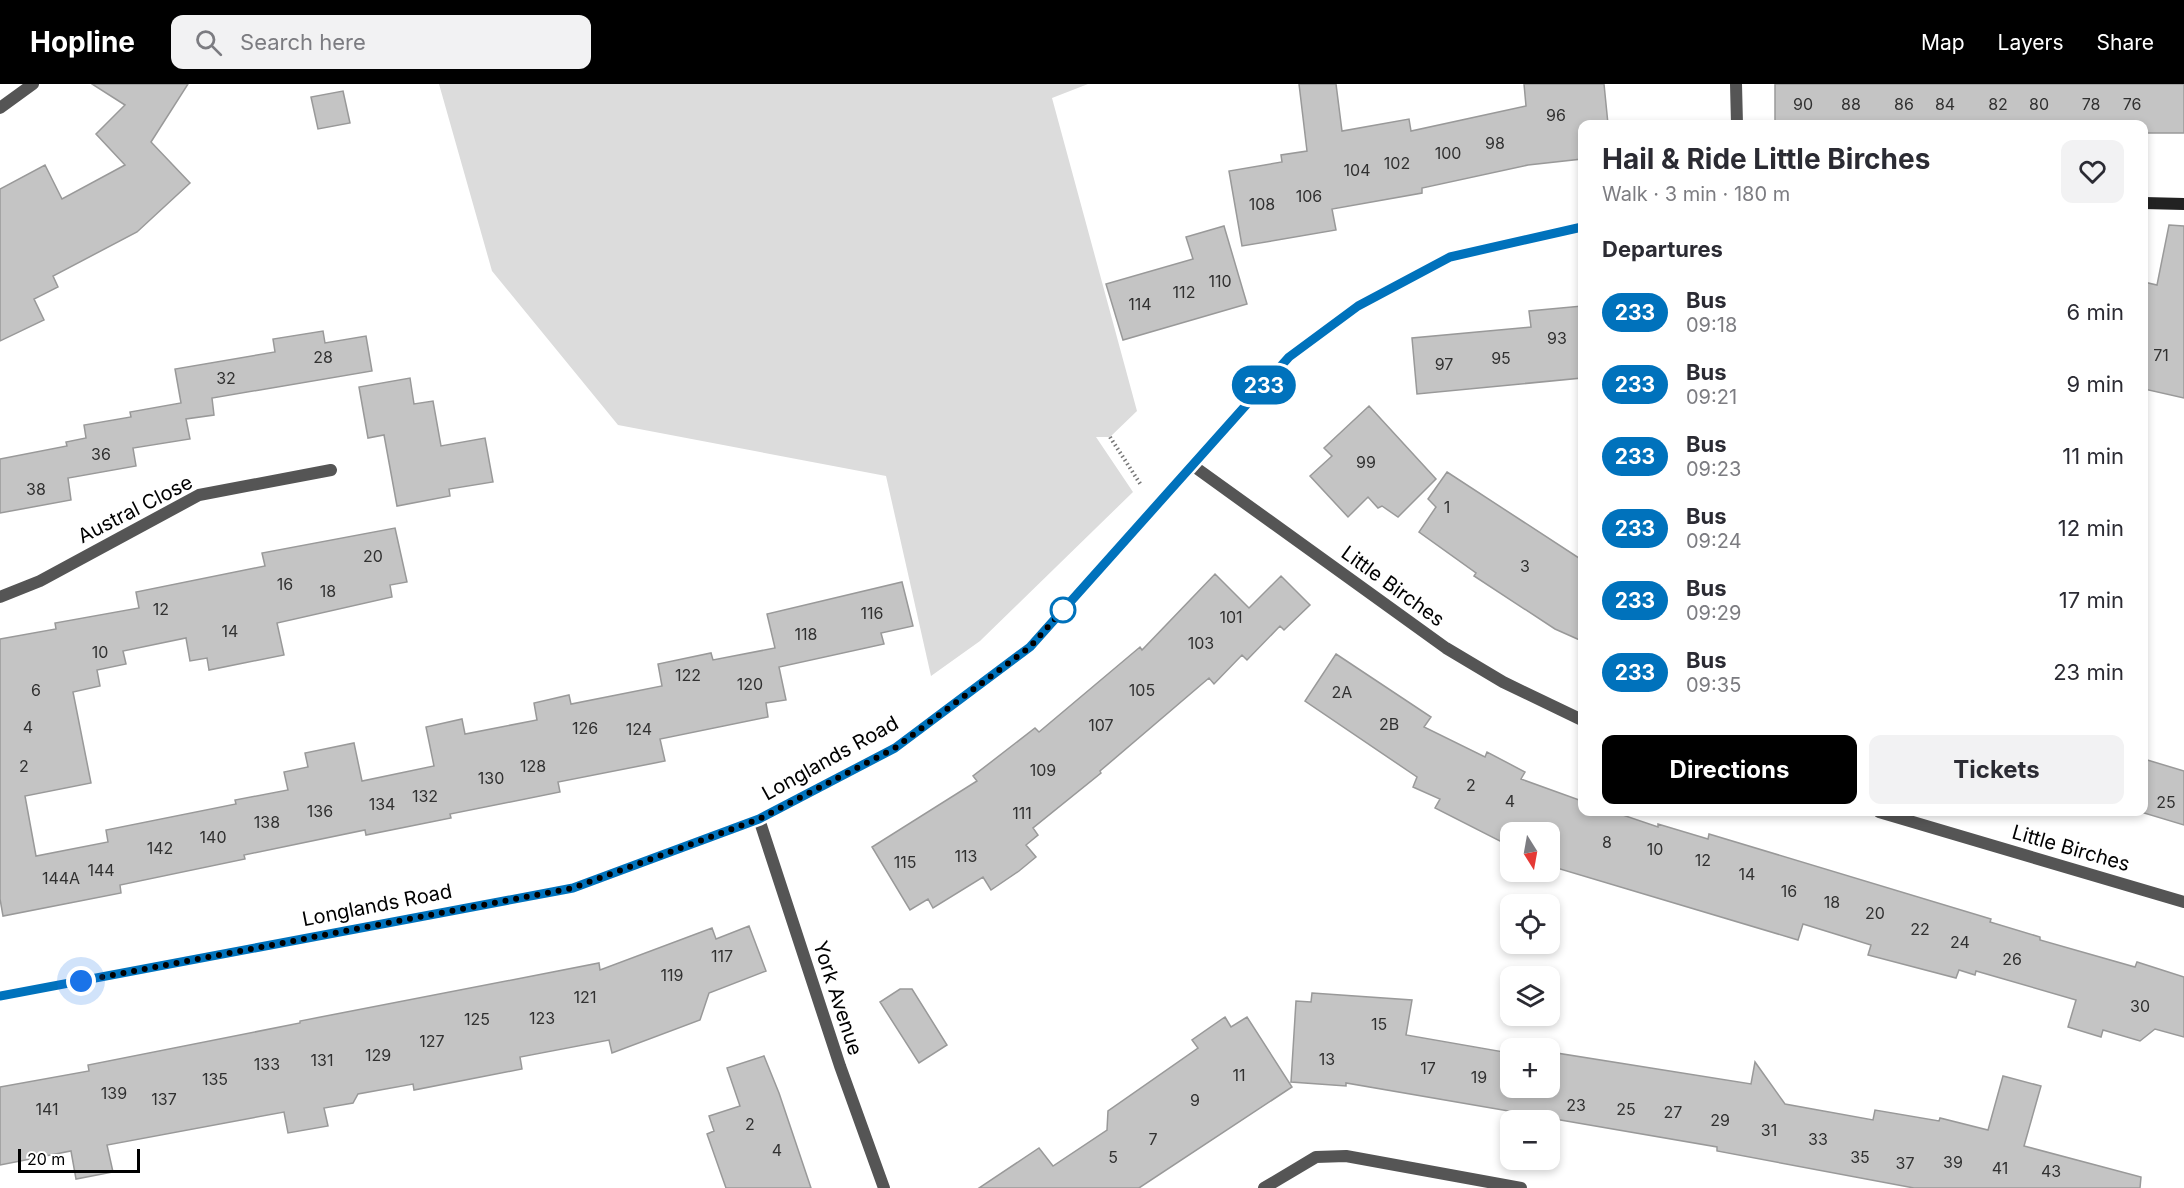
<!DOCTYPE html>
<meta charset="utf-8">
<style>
body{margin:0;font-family:Inter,sans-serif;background:#f2f2f3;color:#2b2b33;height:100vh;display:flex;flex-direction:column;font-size:22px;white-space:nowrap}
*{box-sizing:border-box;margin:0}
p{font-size:20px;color:#7c7c81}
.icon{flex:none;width:33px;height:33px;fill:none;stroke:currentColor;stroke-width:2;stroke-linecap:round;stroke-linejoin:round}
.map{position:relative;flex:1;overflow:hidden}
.side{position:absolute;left:1578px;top:36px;width:570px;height:696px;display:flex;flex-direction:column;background:#fff;border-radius:12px;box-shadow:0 3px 9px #0003}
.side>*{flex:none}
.badge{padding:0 12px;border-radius:20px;font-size:21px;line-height:39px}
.needle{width:39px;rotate:169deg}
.tools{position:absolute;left:1500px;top:738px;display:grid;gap:12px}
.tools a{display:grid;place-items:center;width:60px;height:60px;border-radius:12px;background:#fff;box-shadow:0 3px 9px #0003;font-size:30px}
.scale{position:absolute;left:18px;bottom:15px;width:122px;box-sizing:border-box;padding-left:6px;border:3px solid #000;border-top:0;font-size:16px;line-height:21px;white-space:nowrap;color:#000;-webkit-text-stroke:4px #fff;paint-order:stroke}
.you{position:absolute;width:30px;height:30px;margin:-15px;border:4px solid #fff;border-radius:50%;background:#1a73e8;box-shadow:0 0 0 9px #1a73e833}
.map>.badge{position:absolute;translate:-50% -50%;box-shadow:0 0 0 3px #fff}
h2{padding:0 24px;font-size:22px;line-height:54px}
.round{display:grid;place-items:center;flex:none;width:63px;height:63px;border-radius:12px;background:#f2f2f3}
.overview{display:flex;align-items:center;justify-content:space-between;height:102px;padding:0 24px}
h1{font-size:28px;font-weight:700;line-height:45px}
.action{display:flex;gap:12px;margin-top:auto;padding:12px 24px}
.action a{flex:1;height:69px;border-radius:12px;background:#000;color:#fff;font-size:24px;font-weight:700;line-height:69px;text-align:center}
.action a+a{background:#f2f2f3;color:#2b2b33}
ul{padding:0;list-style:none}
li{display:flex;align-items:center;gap:18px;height:72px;padding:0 24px}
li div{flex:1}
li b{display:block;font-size:22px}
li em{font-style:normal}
li .badge{min-width:66px;font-weight:700;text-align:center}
header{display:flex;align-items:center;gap:36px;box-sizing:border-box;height:84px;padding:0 30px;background:#000;color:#fff}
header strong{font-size:28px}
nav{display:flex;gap:33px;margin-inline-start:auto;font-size:21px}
.search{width:420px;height:54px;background:#f2f2f3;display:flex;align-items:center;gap:15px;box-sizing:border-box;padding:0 21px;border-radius:12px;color:#7c7c81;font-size:22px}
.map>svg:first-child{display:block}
</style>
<header>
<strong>Hopline</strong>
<div class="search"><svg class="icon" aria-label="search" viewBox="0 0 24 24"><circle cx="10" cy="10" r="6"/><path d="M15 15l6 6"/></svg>Search here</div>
<nav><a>Map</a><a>Layers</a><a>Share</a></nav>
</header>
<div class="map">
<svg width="2184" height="1104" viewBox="0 0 2184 1104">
<rect width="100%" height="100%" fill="#fff"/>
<path fill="#dcdcdc" d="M439 0H1088L1052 14 1137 327 1110 353H1096L1133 408 980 557 931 592 886 392 618 341 492 187Z"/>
<path fill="#c4c4c4" stroke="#999" stroke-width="1.5" d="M92 0H188L151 58 190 99 137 148 53 192 58 203 34 215 44 236 0 257V105L45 81 62 115 125 81 96 50 125 21Z
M1299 0H1336L1342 47 1409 35 1411 47 1526 22 1524 0H1604L1608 40H1582V75L1528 81 1422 104V109L1332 125 1336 146 1242 162 1229 87 1282 78 1281 71 1307 67Z
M1775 0H2184V49H2144V40H1775Z
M343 7 350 39 318 45 311 13Z
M2169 141 2184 142V314L2144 305V198L2157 201Z
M1224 142 1247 220 1123 256 1106 200 1193 175 1186 153Z
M1582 222V294L1417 310 1412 254 1531 243 1529 227Z
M323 247 325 259 366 252 372 287 212 314 214 331 186 335 190 355 133 364 136 382 68 394 71 416 0 429V375L67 362 66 358 86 354 84 341 131 333 130 328 181 319 175 285 275 268 273 255Z
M410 294 414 320 433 317 441 362 485 354 493 398 449 405 450 412 397 422 384 351 368 354 359 303Z
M1369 322 1436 395 1398 433 1382 422 1378 424 1368 413 1348 433 1310 392 1332 372 1324 364Z
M1447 388 1582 476V557L1555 545 1474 492 1476 489 1419 448 1436 423 1428 415Z
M395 444 407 498 390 501 392 513 277 539 284 571 209 586 207 574 190 577 186 554 123 567 126 580 97 586 100 602 73 608 91 699 25 712 36 772 108 758 106 746 236 720 235 716 288 706 284 688 308 683 305 669 354 659 362 697 434 682 426 643 462 635 465 650 537 636 534 619 569 611 571 620 662 602 658 580 711 569 713 576 775 564 767 530 902 498 913 542 881 549 884 560 779 583 786 616 766 619 768 633 660 655 665 677 558 698 560 708 450 730 451 734 366 751 365 746 244 771 245 775 120 801 121 809 3 832 0 815V555L56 545 55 539 139 524 136 508 265 482 262 469Z
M1215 490 1249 524 1281 492 1310 521 1284 546 1280 542 1247 576 1242 571 1214 600 1209 594 1100 687 1101 689 1033 744 1038 751 1026 761 1036 773 1019 787 991 806 983 793 933 824 928 815 910 826 872 763 977 697 973 692 1035 644 1039 648 1140 563 1142 566Z
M1336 570 1431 633 1424 643 1485 673 1487 668 1525 688 1521 695 1582 717V728H1614L1658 743V740L1708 755 1709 750 1991 835 1990 838 2040 853V856L2135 883 2137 878 2184 893V953L2155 945 2140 957 2103 946 2101 953 2068 943 2076 916 1976 887 1975 891 1959 886 1956 894 1868 871 1871 861 1803 840 1798 856 1550 782V748H1510V770L1505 768 1508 761 1435 724 1440 715 1413 703 1417 693 1305 617Z
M2144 675 2184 687V741L2144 729Z
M749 842 766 887 709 909 700 936 612 969 609 956 520 973 522 985 414 1006 413 1000 358 1010 353 1019 324 1024 328 1042 288 1049 284 1028 107 1061 113 1088 76 1095 71 1067 0 1081V1003L89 987 88 981 300 939V937L599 879 600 886 712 844 716 855Z
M900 905H912L947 961 919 979 880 918Z
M1312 909 1412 916 1406 951 1509 969 1510 962 1528 964H1510V1004H1550V968L1751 1000 1755 978 1785 1020 1873 1036 1875 1026 1939 1037 1940 1034 1988 1046 2003 992 2041 1002 2024 1062 2141 1093 2140 1104H1914L1717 1067V1063L1346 999V1002L1291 998 1296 917 1311 918Z
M1225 933 1231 943 1247 933 1292 1003 1139 1104H979L1039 1064 1053 1082 1107 1046 1108 1027 1198 964 1192 956Z
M764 972 779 1009 811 1104H726L707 1050 714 1047 709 1032 740 1022 727 984Z"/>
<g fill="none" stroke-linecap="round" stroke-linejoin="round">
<path stroke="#777" stroke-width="4" stroke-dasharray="1.5 3" stroke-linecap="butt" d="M1110 353 1141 401"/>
<path stroke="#555" stroke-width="12" d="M1736 0 1737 40
M0 24 33 0
M1192 381 1446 564 1503 598 1582 636
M0 513 40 497 199 411 331 386
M1879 728 2184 818
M759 735 840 982 884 1104
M1264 1104 1316 1073 1346 1072 1521 1104"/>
<path stroke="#222" stroke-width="12" d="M2144 119 2184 120
M0 912 573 804 759 735 895 664 1030 563 1289 273 1358 222 1450 173 1582 143"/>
</g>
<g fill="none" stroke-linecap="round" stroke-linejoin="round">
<g stroke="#fff" stroke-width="14">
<path id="line" d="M0 912 573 804 759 735 895 664 1030 563 1289 273 1358 222 1450 173 1582 143"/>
</g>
<use href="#line" stroke="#0072bc" stroke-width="9"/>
<path stroke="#000" stroke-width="6" stroke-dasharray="0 10.8" d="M81 897 573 804 759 735 895 664 1030 563 1063 526"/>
</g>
<circle fill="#fff" stroke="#0072bc" stroke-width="3" cx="1063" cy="526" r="12"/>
<g text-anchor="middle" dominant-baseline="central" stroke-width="4.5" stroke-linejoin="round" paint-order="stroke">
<g font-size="16" fill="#313131">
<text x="1803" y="20">90</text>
<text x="1851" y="20">88</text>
<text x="1904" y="20">86</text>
<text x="1945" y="20">84</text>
<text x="1998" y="20">82</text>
<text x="2039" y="20">80</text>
<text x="2091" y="20">78</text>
<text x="2132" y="20">76</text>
<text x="1556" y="31">96</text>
<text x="1495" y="59">98</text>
<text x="1448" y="69">100</text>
<text x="1397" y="79">102</text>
<text x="1357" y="86">104</text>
<text x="1309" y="112">106</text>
<text x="1262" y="120">108</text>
<text x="1220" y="197">110</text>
<text x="1184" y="208">112</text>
<text x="1140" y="220">114</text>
<text x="1557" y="254">93</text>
<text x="2161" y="271">71</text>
<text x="323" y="273">28</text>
<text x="1501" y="274">95</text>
<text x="1444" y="280">97</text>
<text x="226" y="294">32</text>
<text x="101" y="370">36</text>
<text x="1366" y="378">99</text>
<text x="36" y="405">38</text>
<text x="1447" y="423">1</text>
<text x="373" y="472">20</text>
<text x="1525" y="482">3</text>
<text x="285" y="500">16</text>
<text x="328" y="507">18</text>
<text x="161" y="525">12</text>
<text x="872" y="529">116</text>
<text x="1231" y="533">101</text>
<text x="230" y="547">14</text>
<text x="806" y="550">118</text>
<text x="1201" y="559">103</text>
<text x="100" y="568">10</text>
<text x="688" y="591">122</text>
<text x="750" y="600">120</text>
<text x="36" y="606">6</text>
<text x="1142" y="606">105</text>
<text x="1342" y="608">2A</text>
<text x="1389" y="640">2B</text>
<text x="1101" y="641">107</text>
<text x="28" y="643">4</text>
<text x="585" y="644">126</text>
<text x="639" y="645">124</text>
<text x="24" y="682">2</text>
<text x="533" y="682">128</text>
<text x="1043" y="686">109</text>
<text x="491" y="694">130</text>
<text x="1471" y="701">2</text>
<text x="425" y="712">132</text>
<text x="1510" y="717">4</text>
<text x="2166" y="718">25</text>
<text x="382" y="720">134</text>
<text x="320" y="727">136</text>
<text x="1022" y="729">111</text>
<text x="267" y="738">138</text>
<text x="213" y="753">140</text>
<text x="1607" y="758">8</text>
<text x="160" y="764">142</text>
<text x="1655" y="765">10</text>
<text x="966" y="772">113</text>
<text x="1703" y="776">12</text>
<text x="905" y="778">115</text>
<text x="101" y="786">144</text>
<text x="1747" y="790">14</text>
<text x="61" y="794">144A</text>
<text x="1789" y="807">16</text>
<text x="1832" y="818">18</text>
<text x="1875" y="829">20</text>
<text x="1920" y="845">22</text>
<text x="1960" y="858">24</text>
<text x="722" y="872">117</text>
<text x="2012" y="875">26</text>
<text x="672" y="891">119</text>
<text x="585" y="913">121</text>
<text x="2140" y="922">30</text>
<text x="542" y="934">123</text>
<text x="477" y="935">125</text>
<text x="1379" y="940">15</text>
<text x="432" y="957">127</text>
<text x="378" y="971">129</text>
<text x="1327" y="975">13</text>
<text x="322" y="976">131</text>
<text x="267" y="980">133</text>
<text x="1428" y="984">17</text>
<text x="1239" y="991">11</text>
<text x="1479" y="993">19</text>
<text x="215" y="995">135</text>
<text x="114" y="1009">139</text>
<text x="164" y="1015">137</text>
<text x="1195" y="1016">9</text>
<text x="1576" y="1021">23</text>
<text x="47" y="1025">141</text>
<text x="1626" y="1025">25</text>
<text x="1673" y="1028">27</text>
<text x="1720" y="1036">29</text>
<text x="750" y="1040">2</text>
<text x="1769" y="1046">31</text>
<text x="1153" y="1055">7</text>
<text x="1818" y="1055">33</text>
<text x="777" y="1066">4</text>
<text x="1113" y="1073">5</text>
<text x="1860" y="1073">35</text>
<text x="1953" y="1078">39</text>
<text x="1905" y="1079">37</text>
<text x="2000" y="1084">41</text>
<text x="2051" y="1087">43</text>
</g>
<g font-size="20" fill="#000" stroke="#fff">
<text transform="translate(135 425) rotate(-27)">Austral Close</text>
<text transform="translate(1393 502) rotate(36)">Little Birches</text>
<text transform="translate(830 674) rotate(-29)">Longlands Road</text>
<text transform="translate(2071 764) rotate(16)">Little Birches</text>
<text transform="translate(377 821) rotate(-11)">Longlands Road</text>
<text transform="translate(838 914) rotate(72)">York Avenue</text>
</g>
</g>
</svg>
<div class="tools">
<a><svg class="needle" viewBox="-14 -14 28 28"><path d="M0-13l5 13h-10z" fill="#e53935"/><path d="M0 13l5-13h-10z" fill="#7c7c81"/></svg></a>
<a><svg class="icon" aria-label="locate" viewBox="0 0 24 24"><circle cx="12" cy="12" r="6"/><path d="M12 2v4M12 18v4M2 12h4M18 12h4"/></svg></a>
<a><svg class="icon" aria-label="layers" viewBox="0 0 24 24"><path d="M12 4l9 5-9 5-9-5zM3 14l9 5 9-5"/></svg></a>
<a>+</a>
<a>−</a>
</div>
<div class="scale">20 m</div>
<div class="you" style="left:81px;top:897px"></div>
<b class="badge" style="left:1264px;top:301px;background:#0072bc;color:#fff">233</b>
<section class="side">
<div class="overview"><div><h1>Hail &amp; Ride Little Birches</h1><p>Walk · 3 min · 180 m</p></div><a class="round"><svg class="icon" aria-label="heart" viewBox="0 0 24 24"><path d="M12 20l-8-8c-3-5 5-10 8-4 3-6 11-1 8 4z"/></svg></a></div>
<h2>Departures</h2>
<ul>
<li><span class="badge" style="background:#0072bc;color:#fff">233</span><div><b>Bus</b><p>09:18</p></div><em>6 min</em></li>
<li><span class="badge" style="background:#0072bc;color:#fff">233</span><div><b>Bus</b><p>09:21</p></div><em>9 min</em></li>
<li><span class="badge" style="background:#0072bc;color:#fff">233</span><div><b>Bus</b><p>09:23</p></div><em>11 min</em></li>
<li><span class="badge" style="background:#0072bc;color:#fff">233</span><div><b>Bus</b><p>09:24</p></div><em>12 min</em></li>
<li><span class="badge" style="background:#0072bc;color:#fff">233</span><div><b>Bus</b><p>09:29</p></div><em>17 min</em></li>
<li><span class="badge" style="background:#0072bc;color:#fff">233</span><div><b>Bus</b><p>09:35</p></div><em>23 min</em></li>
</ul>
<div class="action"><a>Directions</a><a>Tickets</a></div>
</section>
</div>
